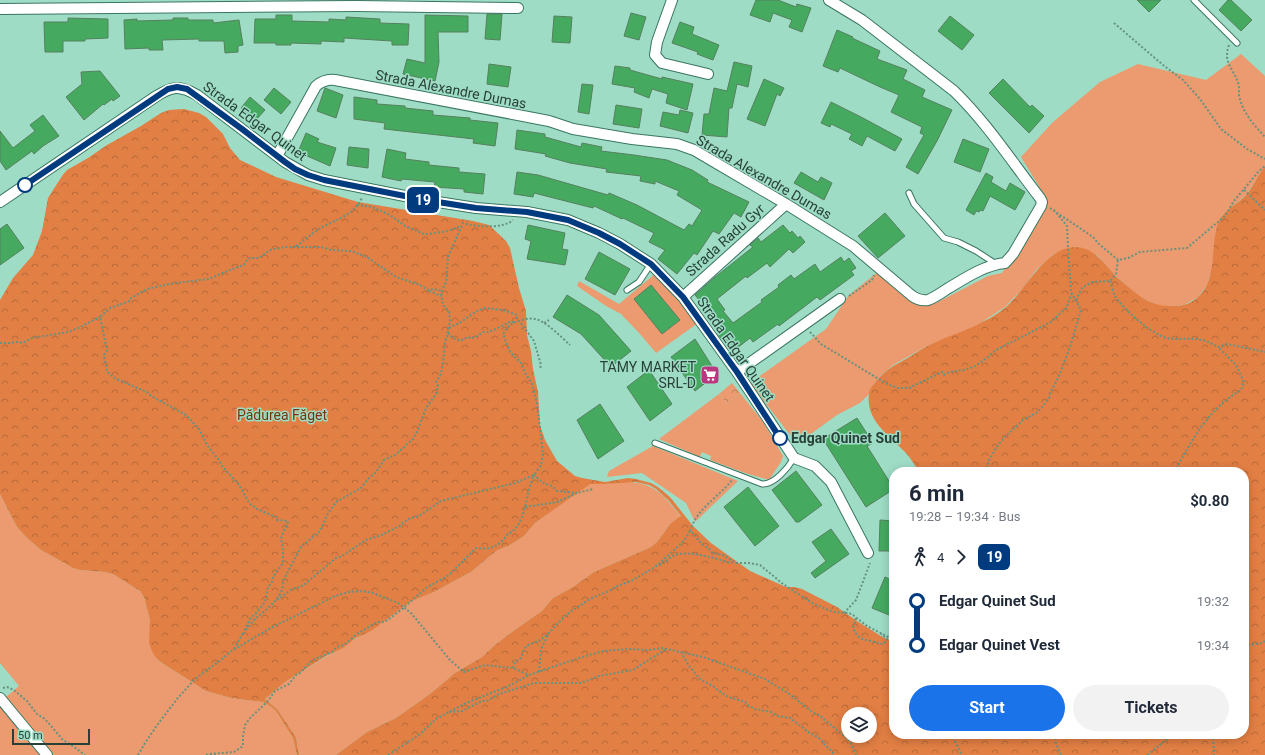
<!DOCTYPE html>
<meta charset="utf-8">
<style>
body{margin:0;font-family:Roboto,sans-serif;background:#f2f2f3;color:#1f2937;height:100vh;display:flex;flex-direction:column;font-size:15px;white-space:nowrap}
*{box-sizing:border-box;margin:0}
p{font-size:13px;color:#747a83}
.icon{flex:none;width:22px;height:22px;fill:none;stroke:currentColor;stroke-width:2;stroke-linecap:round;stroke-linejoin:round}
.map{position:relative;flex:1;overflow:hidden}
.details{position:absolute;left:889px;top:467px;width:360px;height:272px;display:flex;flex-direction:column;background:#fff;border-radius:16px;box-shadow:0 2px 10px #0003}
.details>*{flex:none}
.badge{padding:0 8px;border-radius:6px;font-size:14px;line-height:26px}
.buttons{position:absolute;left:841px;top:707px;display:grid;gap:8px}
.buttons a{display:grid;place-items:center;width:36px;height:36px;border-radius:50%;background:#fff;box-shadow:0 2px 10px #0003;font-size:20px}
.scale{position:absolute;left:12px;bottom:10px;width:78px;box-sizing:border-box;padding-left:4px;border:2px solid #284138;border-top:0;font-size:11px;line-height:14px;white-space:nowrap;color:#284138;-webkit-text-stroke:3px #9edcc5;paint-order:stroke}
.map>.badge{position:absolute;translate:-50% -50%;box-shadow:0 0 0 2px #fff}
.legs{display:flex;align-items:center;gap:6px;height:44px;padding:0 20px;font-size:13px}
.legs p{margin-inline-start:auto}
.headline{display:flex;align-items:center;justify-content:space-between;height:68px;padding:0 20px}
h1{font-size:22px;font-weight:700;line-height:30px}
.button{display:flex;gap:8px;margin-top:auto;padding:8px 20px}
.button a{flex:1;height:46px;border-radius:24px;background:#1a73e8;color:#fff;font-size:16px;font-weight:700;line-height:46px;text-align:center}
.button a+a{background:#f2f2f3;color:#1f2937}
ul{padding:0 20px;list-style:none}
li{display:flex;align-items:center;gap:14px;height:44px;font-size:15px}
li i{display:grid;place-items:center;width:6px;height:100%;margin:0 5px;background:currentColor}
li i::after{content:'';width:10px;height:10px;margin:-5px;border:3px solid;border-radius:50%;background:#fff}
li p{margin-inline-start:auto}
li:first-child i{background:linear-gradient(#0000 50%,currentColor 0)}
li:last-child i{background:linear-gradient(currentColor 50%,#0000 0)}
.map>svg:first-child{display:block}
</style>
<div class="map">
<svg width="1265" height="755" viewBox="0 0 1265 755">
<defs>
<pattern id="forest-crowns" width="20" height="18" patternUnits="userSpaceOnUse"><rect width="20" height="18" fill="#e27f44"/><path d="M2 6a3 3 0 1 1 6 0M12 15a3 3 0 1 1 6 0" fill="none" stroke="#b76a3a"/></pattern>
<pattern id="park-crowns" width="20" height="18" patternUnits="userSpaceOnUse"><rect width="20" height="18" fill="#eb9b6f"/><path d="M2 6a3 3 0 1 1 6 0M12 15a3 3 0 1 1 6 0" fill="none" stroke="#be805c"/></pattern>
</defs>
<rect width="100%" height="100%" fill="#9edcc5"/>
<path fill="#eb9b6f" d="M1241 54 1265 76V166L1246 195 1222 215 1216 230 1212 270 1207 285 1198 297 1184 305 1175 306H1159L1152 303 1138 296 1114 274 1098 256 1091 252 1076 247 1068 248 1054 254 1036 270 1022 289 1005 307 971 329 927 346 893 365 881 375 872 387 869 394 860 403 837 415 797 444 750 383 826 329 849 295 879 271 920 303H936L988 276 1002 273 1048 201 1021 157 1053 122 1100 82 1138 64 1206 80Z
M656 273 677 297 698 323 656 353 640 334 621 314 606 306 577 286 579 281 619 304Z
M740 393 764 423 783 456 781 462 769 480 745 473 710 460 711 456 702 452 700 457 659 439 719 394 727 403Z
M653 446 738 481 695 522 686 503 642 473 607 477 609 471Z
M621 482C653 481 662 493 681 517L671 523 657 542 651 547 594 572 573 587 553 598 542 611 516 629 496 644 482 657 455 673 430 694 396 718 367 732 336 755H299L296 737 291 730 278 710 265 699 285 682 385 621 412 601 434 592 471 572 496 551 510 545 524 536 535 523 590 483 605 484Z
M0 494 17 527 28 539 41 550 73 568 80 570 105 572 113 574 140 591 144 597 150 620V636L156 658 162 663 206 691 231 698 263 702 270 706 276 711 293 738 297 755H0V702L19 686 0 663Z"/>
<path fill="url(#forest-crowns)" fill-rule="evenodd" d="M184 109 199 113 206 117 223 134 230 148 240 160 276 177 358 202 473 221 489 225 506 241 510 248 519 288 526 311 527 335 531 351 533 369 538 392 540 425 545 440 557 461 575 476 582 478 605 482 628 478 636 479 651 483 658 487 670 497 693 526 711 543 750 571 786 587H794L802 589 837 607 857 621 884 638 894 641V734H1244V472H919C915 465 911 459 906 453 891 437 865 421 869 394 869 390 872 386 875 383 886 368 896 365 911 356 919 351 926 346 934 343 950 335 967 331 982 322 993 317 1004 310 1012 301 1028 284 1048 247 1075 247 1093 247 1103 262 1114 274 1117 278 1122 281 1126 285 1139 296 1151 306 1169 306 1177 306 1185 306 1191 302 1221 285 1208 247 1219 221 1225 208 1239 204 1247 194 1254 185 1258 175 1265 166V755H336L367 732 396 718 430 694 455 673 482 657 496 644 516 629 542 611 553 598 573 587 594 572 651 547 657 542 671 523 681 516 668 500 656 489 649 485 636 482 605 484H590L535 523 524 536 510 545 496 551 471 572 434 592 412 601 371 631 356 638 343 648 328 655 285 682 265 699 278 710 291 730 296 737 299 755H297L293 738 276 711 270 706 263 702 231 698 206 691 162 663 156 658 152 651 149 643 150 620 144 597 140 591 113 574 105 572 80 570 73 568 41 550 28 539 17 527 0 494V300L13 278 33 255 42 231 48 198 62 176 67 170 88 158 107 145 141 126 161 113 169 110ZM848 714H870V736H848Z"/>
<path fill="url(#park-crowns)" d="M732 383 740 393 727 403 719 394Z"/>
<path fill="#46a960" stroke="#56805e" d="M756 0H778L796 7 797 4 811 8 802 32 789 27 792 20 773 13 770 22 750 15Z
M1137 0H1161L1149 12Z
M1228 0H1231L1252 20 1241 31 1219 10Z
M631 13 646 17 639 40 624 36Z
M487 14H502L500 40 485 39Z
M276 15H292V21L329 22V19L346 20V17L380 19V23L409 24 408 45H392V41L344 38V42L321 41V44L291 43V45H276V43H254L255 19H276Z
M425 15 468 16V32H438L439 62 435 81 403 74 407 59 425 63Z
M554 16 572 17 570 43 552 42Z
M950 16 974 35 962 50 938 31Z
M68 18 108 19V38L85 39V41H63V52H45L44 22H68Z
M173 18H188V20H213V23L239 20 243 45 238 46V52L225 53 224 41H199V39L162 40 163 50H149V48L125 49 124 20 137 19V21L173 20Z
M680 22 694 27 692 34 719 45 713 60 697 54 698 52 672 43Z
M837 30 853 37 852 38 880 51 877 59 907 70 903 79 925 90 922 97 952 110 937 141 918 174 906 167 924 135 920 133 922 127 891 112 899 95 880 87 840 68 838 72 823 66Z
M734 62 752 66 748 87 737 84 732 108H729L727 137 702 135 704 114H709L714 88 727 91Z
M489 64 511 67 508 87 487 84Z
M615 66 630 68V70L662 79V77L693 84 687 110 666 103 668 94 652 89 649 98 634 92 635 88 612 84Z
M100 71 120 96 113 101 112 99 104 105 103 104 84 120 66 97 82 84 81 72Z
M764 79 784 88 780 96 777 94 765 126 747 119Z
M1003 79 1030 107 1032 105 1044 116 1029 133 989 93Z
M582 84 593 85 589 114 578 112Z
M274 88 291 102 281 114 264 100Z
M325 88 343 95 336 118 317 111Z
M250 97 265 110 255 121 241 108Z
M354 97 377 100V104L405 106V108L433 111V115L470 118V120L498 123 495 146 473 143 474 139 384 129 385 123 354 119Z
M831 102 861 117 902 139 895 151 867 136 862 146 849 139 852 134 831 124 830 127 821 123Z
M616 105 642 109 639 128 613 124Z
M680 110 693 113 688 133 660 126 663 112 679 115Z
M43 115 59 136 43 146 34 154 32 151 6 170 0 161V131L13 148 35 131 30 125Z
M517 130 545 134V137L581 147 582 143 602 147 601 151 634 155 667 160 692 170 708 180 707 182 749 202 741 217 734 213 719 234 713 231 697 255 694 253 677 274 658 259 665 250 649 242 654 233 623 218 622 219 594 206 593 208 534 193 533 197 514 194 517 172 538 175 608 195 609 193 637 205 684 230 689 224 692 226 702 210 677 195 679 191 655 181V184L640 181 641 176 606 172 607 169 570 163 545 156 546 154 515 149Z
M306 133 319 139 317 142 336 148 330 166 298 152Z
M963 139 989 149 980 172 954 162Z
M349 147 369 149 368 168 347 165Z
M387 149 406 153 405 159 429 162V165L459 168V172L485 174 483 194 464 192V189L434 187 435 182 402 179 401 181 382 177Z
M801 172 818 182 821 177 832 183 824 200 794 183Z
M986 173 993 177 991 182 1006 191 1010 183 1025 192 1015 210 990 196 983 211 981 210 979 212 976 211 974 215 966 210Z
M885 213 905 236 878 258 858 236Z
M7 224 24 248 0 265V229Z
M528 225 565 233 562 249 568 250 565 265 527 259 531 241 525 239Z
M783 225 790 233 792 231 798 238 800 236 805 242 793 253 789 249 770 267 767 263 747 278 746 276 717 299 725 310 723 311 733 323 762 302 761 300 779 287 778 285 791 275 794 279 815 264 820 272 841 257 844 262 849 258 856 268 851 271 854 275 820 300 817 297 779 326 778 324 753 342 750 338 732 352 717 333 723 329 695 295 714 278 753 247 750 245 758 238 761 242Z
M599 252 630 269 615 295 585 279Z
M651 285 680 320 662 334 634 299Z
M567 295 599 315 631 351 611 367 581 334 553 317Z
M695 339 717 374 695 391 671 357Z
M649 370 672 404 650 421 627 387Z
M600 404 624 441 598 459 577 420Z
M857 418 873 443 867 446 894 489 866 507 823 439Z
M796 471 822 505 799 522H796L772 490Z
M748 487 779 526 755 546 724 507Z
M880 520 894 521V551H879Z
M831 529 849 554 815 578 811 573 826 561 812 542Z
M885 577 894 581V617L872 608Z"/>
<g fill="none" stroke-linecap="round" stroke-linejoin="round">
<g stroke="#3a7662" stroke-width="7">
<path id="service" d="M1194 0 1237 43
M909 193 914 204 944 238 958 242 976 251 996 264
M627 290 639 282 651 264
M655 443 762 484C774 485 788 468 794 458"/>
</g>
<g stroke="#3a7662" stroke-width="12">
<path id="minor" d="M672 0 657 42 655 55 662 63 708 74
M0 9 356 6 518 8
M277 156 316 86C322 81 327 79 335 80L549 121 573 129 632 139 677 144 694 150 786 204 853 246 911 295C916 299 921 301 928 300 934 298 941 293 947 289 964 279 984 265 1005 263L1013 254 1041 206 1042 202 1040 198C1012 162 987 123 954 91L862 20 829 0
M0 202 155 97C172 86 179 85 197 95L285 162 308 175 324 180 425 200 476 208 527 212 568 220 599 233 620 244 651 264 683 297 737 372 794 458 815 466 831 482 868 553
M683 297 786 204
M737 372 840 299
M0 698 47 755"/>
</g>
<path stroke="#669282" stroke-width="2" stroke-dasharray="2 2" stroke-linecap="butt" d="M1114 23 1163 65 1183 80 1200 99 1221 129 1247 149 1265 159
M1229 45C1222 64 1235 69 1239 86 1239 89 1239 92 1239 95 1242 112 1254 125 1265 137
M1244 190 1265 210
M357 205 372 207 390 215 405 226 424 234H428L448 231 461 226
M1050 208 1093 237 1099 244 1118 260 1128 258 1140 252 1187 248 1225 216 1234 201 1259 171 1265 166
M296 246C303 242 309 236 316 231 335 218 349 220 362 198
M1110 281C1112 286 1113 292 1115 296 1124 310 1151 334 1167 338 1176 340 1186 338 1195 339 1203 339 1211 343 1218 347L1227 344 1265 352
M429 291 441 296
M849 296 872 280 874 275
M1076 300 1082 288 1092 282 1110 281 1116 274 1118 260
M544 323 549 320
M449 328 461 322 475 312 484 308 503 310 517 315V318L534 341 541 365 540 369
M810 332 821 344 887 384 898 388H909L942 372 944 375 949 372 965 370 975 366 984 360 996 350 1051 322 1066 308C1069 303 1069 298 1072 293
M448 333 453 338 460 341 468 337 471 338 476 337 483 332H489L510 322H514
M0 343H11L15 342 23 343 32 338 68 332 78 328 100 317
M979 472 987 467 989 460 998 445 1006 436 1023 420 1038 412 1049 398 1050 393 1059 376 1070 347 1081 310 1071 292 1068 249 1067 226 1054 210
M1174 472C1193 439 1207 410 1241 390L1244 382 1236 365 1218 347
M525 507 557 502 577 493 593 489
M690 531C697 508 718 498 732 480
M659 565C666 563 669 557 675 555 690 550 716 559 732 563
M277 600 292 589 300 587 305 584 336 558 342 556 366 540 379 536 400 526 408 519 419 516 441 501 515 483 534 475 541 465 543 454 537 403 532 384 525 373 521 363 510 352 503 334C507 327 511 323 519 321 524 319 529 318 535 319 546 321 561 337 570 345
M844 613 856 600 870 563
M856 618 853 628C858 639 861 639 871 641 876 642 879 644 884 644L887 639 881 634
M246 630C249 626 253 621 256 618 266 610 285 596 283 581L301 547 320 531 327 515 336 502 361 488 368 479 376 472 384 460 395 455 413 439 417 432 426 408 436 394 438 386 436 382 441 374 444 355 445 341 447 337 450 321 449 312 443 305 441 293 446 282 448 257 463 223C475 227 504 229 513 220
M243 634 250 619 257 612 265 602 268 587 272 582 273 577 283 563V550L281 539 283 532 288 522 287 521 277 520 276 517 257 509 249 503 239 485 222 466 218 459 207 445 199 429 186 415 151 396 147 392 116 379 107 372 104 355 107 350 100 317 110 308 130 301 131 298 147 289 170 284 209 279 227 271 244 265 245 262 250 258H259L270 250 285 247H321L331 250 351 251 367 257 396 277 420 285 428 290 434 289 442 291
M1244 646 1262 643 1265 641
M234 649 243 633
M681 652 689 666 700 679 714 687 719 691 728 697 745 702 749 706 755 709 771 712 777 716 790 718 811 734 818 737 835 755
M513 668 515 662 521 658 524 649 528 645 539 641 550 632 557 624 570 612 590 599 609 591 615 587 631 581 655 567 684 541 690 531C696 534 697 540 702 544 706 548 710 548 712 553L723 555 736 563H749L760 565 783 584 812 603 833 612 849 613 853 615 867 626 892 639H894
M539 672 541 649 549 633
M3 688 7 687 14 690 27 701 37 714 45 719 63 740 70 744 85 755
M449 712 462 711 482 701H487L499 694 534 683H581L599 676 633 670 666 649
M951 734 962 755
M1056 734 1055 741 1061 755
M1213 734 1214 755
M138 755 145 743 158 724 177 699 195 679 221 660 230 652 267 630 335 596 349 592 362 591 373 593 398 603 411 613 450 660 464 672 485 665 513 668 529 675 576 659 603 651 628 649 649 650 662 648 703 657 765 679 791 695 812 712 819 715 850 741 856 755
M206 755 209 754 234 752 243 746V736L245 725 250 718 267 702 275 691 289 684 296 675 300 673 312 660 332 652 337 647 344 645 357 634 377 622H384L389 619 401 610 426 588 449 575 476 548C486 549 494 549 502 541 504 539 506 536 508 534 509 533 512 532 513 531 527 518 526 491 534 475L543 483 552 486 557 491 577 493
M210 755H217
M388 755 419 735 436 719 464 704 511 685 529 675
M1147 755C1156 748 1164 742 1173 734"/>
<use href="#service" stroke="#fff" stroke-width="5"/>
<use href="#minor" stroke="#fff" stroke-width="10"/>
</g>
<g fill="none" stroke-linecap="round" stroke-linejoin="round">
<g stroke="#fff" stroke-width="9">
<path id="line-1" d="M25 185 168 89 177 87 187 89 242 129 285 162 295 169 308 175 324 180 425 200 476 208 527 212 568 220 599 233 620 244 651 264 683 297 737 372 780 438"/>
</g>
<use href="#line-1" stroke="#003b80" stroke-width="6"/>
</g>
<defs>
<g id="supermarket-square" transform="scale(1)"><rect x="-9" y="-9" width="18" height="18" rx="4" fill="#b93881" stroke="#9edcc5"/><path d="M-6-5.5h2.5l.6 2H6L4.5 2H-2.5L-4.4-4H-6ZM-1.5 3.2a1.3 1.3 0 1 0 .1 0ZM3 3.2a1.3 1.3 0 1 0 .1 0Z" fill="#fff"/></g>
</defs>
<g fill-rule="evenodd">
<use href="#supermarket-square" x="710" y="375"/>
</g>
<g fill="#fff" stroke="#003b80" stroke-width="2">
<circle cx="25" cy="185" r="7"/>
<circle cx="780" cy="438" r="7"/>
</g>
<g text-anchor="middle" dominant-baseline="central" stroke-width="3" stroke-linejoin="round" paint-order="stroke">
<g font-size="14" fill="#284138" stroke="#9edcc5">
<text transform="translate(451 89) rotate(11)">Strada Alexandre Dumas</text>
<text transform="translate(255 121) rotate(36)">Strada Edgar Quinet</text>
<text transform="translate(764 177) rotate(30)">Strada Alexandre Dumas</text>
<text transform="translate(725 240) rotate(-42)">Strada Radu Gyr</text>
<text transform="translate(736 349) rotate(55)">Strada Edgar Quinet</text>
</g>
<g font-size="14" fill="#284138" stroke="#9edcc5" text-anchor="end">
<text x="696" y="367">TAMY MARKET<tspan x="696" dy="16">SRL-D</tspan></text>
</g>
<g font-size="14" fill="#763609" stroke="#9edcc5">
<text x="282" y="415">Pădurea Făget</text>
</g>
<g font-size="14" font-weight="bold" fill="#284138" stroke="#9edcc5" text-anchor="start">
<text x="791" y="438">Edgar Quinet Sud</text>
</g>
</g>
</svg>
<div class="buttons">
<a><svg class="icon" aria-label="layers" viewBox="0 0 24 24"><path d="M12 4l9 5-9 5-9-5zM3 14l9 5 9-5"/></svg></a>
</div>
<div class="scale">50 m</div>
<b class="badge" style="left:423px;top:200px;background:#003b80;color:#fff">19</b>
<section class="details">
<div class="headline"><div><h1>6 min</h1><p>19:28 – 19:34 · Bus</p></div><b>$0.80</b></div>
<div class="legs"><svg class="icon" aria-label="walk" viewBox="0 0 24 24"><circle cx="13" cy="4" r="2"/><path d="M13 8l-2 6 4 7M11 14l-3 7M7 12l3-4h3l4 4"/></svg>4<svg class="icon" aria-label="forward" viewBox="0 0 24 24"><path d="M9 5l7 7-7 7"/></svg><b class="badge" style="background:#003b80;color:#fff">19</b></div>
<ul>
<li><i style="color:#003b80"></i><b>Edgar Quinet Sud</b><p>19:32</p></li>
<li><i style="color:#003b80"></i><b>Edgar Quinet Vest</b><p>19:34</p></li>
</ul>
<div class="button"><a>Start</a><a>Tickets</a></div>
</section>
</div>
